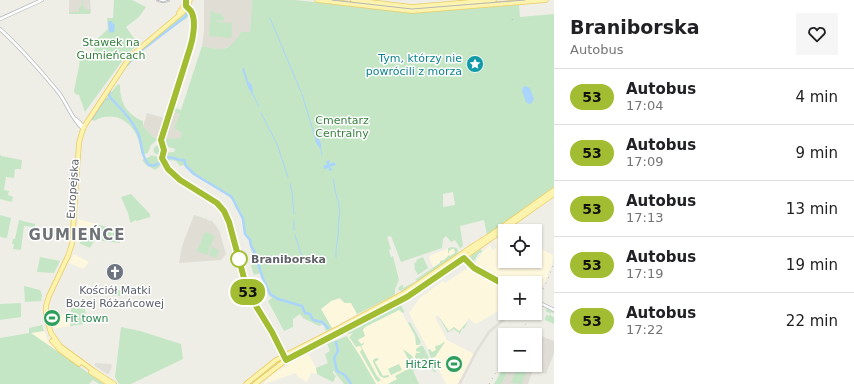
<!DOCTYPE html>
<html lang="pl">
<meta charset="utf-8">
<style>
body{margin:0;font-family:"DejaVu Sans",sans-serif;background:#f6f6f6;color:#202124;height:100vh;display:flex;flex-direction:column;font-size:15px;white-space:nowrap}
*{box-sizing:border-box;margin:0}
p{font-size:13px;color:#757577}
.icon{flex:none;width:22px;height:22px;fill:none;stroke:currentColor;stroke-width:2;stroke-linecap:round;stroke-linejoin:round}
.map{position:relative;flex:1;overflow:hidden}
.details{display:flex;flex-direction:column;background:#fff;width:300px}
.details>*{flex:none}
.badge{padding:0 8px;border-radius:13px;font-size:14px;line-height:26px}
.controls{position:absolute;left:498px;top:224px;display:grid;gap:8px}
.controls a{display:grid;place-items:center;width:44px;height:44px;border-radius:0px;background:#fff;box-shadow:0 1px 3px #0004;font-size:20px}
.map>.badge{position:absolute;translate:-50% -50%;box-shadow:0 0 0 2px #fff}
.round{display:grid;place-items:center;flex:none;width:42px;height:42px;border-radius:0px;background:#f6f6f6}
.overview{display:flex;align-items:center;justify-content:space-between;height:68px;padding:0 16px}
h1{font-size:19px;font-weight:700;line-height:30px}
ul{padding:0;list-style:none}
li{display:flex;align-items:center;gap:12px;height:56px;padding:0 16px;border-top:1px solid #e0e0e0}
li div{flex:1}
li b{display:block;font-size:15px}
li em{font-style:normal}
li .badge{min-width:44px;font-weight:700;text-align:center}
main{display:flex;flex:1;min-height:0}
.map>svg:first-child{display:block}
</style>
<main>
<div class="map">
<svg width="554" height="384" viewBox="0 0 554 384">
<rect width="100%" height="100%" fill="#efeee6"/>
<path fill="#fdf7de" d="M78 219 96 224 93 232 79 243 76 241Z
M505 233V261H535V246L553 255 552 264 544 284 535 297V283H507L484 270 485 267 482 268 476 264V261L484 250 490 245 493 251 497 246 494 241 495 240Z
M452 247 457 251 434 267 432 265 429 256Z
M74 254 89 262 84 269 68 263Z
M468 268 499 287 497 291 501 294 505 300V307L476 324 468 318 467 322 458 333 454 327 448 331 438 315 435 317 447 340 474 354 458 384H446L409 313 420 298 443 281 445 283Z
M338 298 344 303H351L357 314 332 328 321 309 331 301Z
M400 309 427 359 396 376 397 379 388 384H376L360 356 347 336Z
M70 314V326L53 329 50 316Z
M44 331 48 341 56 350 31 333Z
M308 353 316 368 317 374 311 373 307 382 297 376 296 373 264 384V383L272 374Z"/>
<path fill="#e1dfda" d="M509 313H514L490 333 477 353 461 384H458L475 351 488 331Z
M95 363 111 364 112 366 111 369 109 374H107L95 366Z"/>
<path fill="#dfddd4" d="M69 0H90L91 13 69 14Z
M204 0H252L250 32H241L234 44 221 50 202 46 204 30Z
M171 111 180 114 177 122 182 133 180 138 163 139Z
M147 113 164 118 157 138 152 136 143 126Z
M194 215 206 219 207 218V220L212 221 219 230 226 254 221 260 179 263 182 246Z
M533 329 536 334 554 341V353L546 374 533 370 528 384H502L510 365H535V335H528Z"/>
<path fill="#c4e6c5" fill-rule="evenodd" d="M82 0H83L84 9 90 10V14H70L69 12H79V7L82 6Z
M114 0H132L146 7 139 17 126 27 138 44 125 57 85 112 79 95 75 94 74 91C76 78 80 68 80 54L94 55 95 41 108 29 107 18H113Z
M252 0H295L412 13 519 5 520 17 554 14V187L487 235 484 220 460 226 463 246 460 248 455 240 451 242 446 236 443 239 442 248 401 262 391 236 387 237 391 249 389 250 391 257 393 256 399 280 395 289V294L393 296 357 314 351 303H345L340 298 331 301 321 309 332 328 326 331 323 324 319 326 303 318 300 314 293 319V327L284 331 268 301 272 298 269 296 260 273 254 275 251 266 254 261 248 237 244 229 243 219 240 212 236 209 232 200 227 194 192 174 184 165 180 166 176 161 170 160 166 162 164 156 165 153 174 152 175 149 165 146 163 139 180 138 182 133 174 128 180 114 171 111 172 107 181 110 202 46C224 51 229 52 241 32H250ZM453 192 455 205 443 207V194Z
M187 11 190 12 192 16 188 17C169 31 142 46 128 66L126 65 138 50Z
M211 11H214V13L222 14V17H224V21L217 20V22L232 23 231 38 209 36Z
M118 84 120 85C120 102 126 114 143 121V126L152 136 158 139 151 145 148 153 142 155C140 148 139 140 136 134 127 117 110 112 94 121L92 119 105 100Z
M153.5 150a4.5 4.5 0 1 1 9 0a4.5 4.5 0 1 1-9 0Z
M0 154 1 156 22 160 21 169H15L14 178 6 177 4 190 9 191 8 195 13 197 12 202 0 199Z
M150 155 159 157 162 160H161L163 164 155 170 146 165 142 160 151 156Z
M131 194 150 214V217L137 221 135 220 131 223 130 222 128 213 121 197Z
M0 215 11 218 7 238 15 239 19 220 35 224V227L24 226 21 250 13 249 14 244H12L13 239 0 237Z
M96 224 118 230 120 243 95 240 90 248 79 243 93 232Z
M205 232 215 236 207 255 197 251Z
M212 247 219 250 216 258 209 255Z
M452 247 457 248 458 251 457 253 458 254 402 292H401L404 290 400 292 404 289 400 291 398 289 400 286 403 285V288L417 281 415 280 440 263V261L444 260 449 255 450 256 455 253 454 249H452L449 251V253H448V248Z
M481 249 482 252 479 253 474 261 477 267 500 278 499 280 477 268 469 260 471 256Z
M40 257 60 261 54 273 37 272Z
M423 257 428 268 418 275 414 268H415L414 263 417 262 416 260Z
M24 286 40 290 42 295 41 301 25 302Z
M110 289 121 290 120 296 109 295Z
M78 301H84L86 316H84V324L70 326 71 308 79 307Z
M21 303V317L0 320V304Z
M401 305 404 311V312L403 313 399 310 365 327 363 330 365 336 358 340 361 344 364 343V344L361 346 377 376 381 380 378 382 376 380 360 352 362 349 360 346 356 347 349 337 353 333 349 334 347 333Z
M545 308 554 312V314L551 312 550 315 554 317V324L545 320 546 315 549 316 550 313 547 312V313Z
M438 316 449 331 454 327 459 331 468 321 464 329 462 328 460 334 454 329 447 333H448Z
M410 322 421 342 419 345H416L415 335 408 323Z
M42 325 44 331 31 333 104 384H99L93 380 89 384H0V338L29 333V328Z
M121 327 140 331 181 344 183 359 131 384H119L115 377Z
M347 336 360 356 376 384H344L333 370V373L336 376 333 382 317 374 316 368 328 363 325 354 330 351 327 344Z
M444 342H445L435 357 431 358 428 350 430 349 432 352 436 350 435 346 440 345Z
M420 346H423L429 358 427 359H429L436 372H434L429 363 413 371 419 384H388L397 379 395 376 419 363 421 360 419 358 416 359 415 357 416 353H420L419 351 418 352 416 351V349Z
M403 349C407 353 415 355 414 363H410Z
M376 358 379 359 375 362 383 376 388 375 387 371 389 377 384 378 380 376 373 362V360Z
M282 359H283V361L266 373 254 384H247L264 369Z
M399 364 402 370 391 375 388 369Z
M505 365H513L510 373 507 372 502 384H494Z
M518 365 528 366 522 384 511 383Z"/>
<path fill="#aad4fc" d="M111 21 115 25 114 32 111 33 109 31 108 22Z
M244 68 248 81 252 85 253 96 248 87 242 69Z
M526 86 530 88 534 99 532 103 529 104 526 102 522 91 523 87Z
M314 133C319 141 322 140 321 150L316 143Z
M330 160 329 164 334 162 336 165 330 167 333 170 329 171V168L324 169 323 166 328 164 325 162Z"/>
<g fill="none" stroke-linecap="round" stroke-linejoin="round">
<path stroke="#aad4fc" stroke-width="1" d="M270 18 301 92
M253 94 259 107
M302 94 314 134
M261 113 277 144 288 177
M92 120 105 100 111 98
M321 150 322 155
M333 179 337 199
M290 184 292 192 294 214
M294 220V230
M338 225 340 212 338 200
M295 235 300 251 302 255
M336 257C335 246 340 234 338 226"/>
<path stroke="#aad4fc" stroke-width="2.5" d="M127 65 138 53 185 17 188 12
M110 91 109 96C120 108 131 118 138 133 143 145 140 154 149 165 158 167 160 161 167 158 173 156 178 161 184 160L186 166 194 174 232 197 243 219 245 234 250 240 251 246 254 251 263 279 270 294 278 299 302 306 305 313 310 314 313 320 322 322 328 328
M336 342 338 351 334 358 337 371 345 375 351 384"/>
<g stroke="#b8bbbf" stroke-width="4">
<path id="minor" d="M158 0 163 1 168 0
M0 19 42 0
M0 29C22 49 40 70 59 93 68 105 71 118 83 129
M76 119 84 127
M463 257 473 268 505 285
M540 303 554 310"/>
</g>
<g stroke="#eccc62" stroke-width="5.5">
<path id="major" d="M317 0 412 11 546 0
M353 0 412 7 494 0
M179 13 183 7 186 0
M52 341 60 350 79 364
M91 372 109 384
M114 384 94 371 60 346 51 333 46 317V306L49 296 68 256 72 244 79 143 82 132 85 125 128 60 139 49 183 12 188 6 190 0
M246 384 276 360 341 327 406 292 473 246 492 234 554 190
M255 384 286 360 409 296 554 194"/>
</g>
<use href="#minor" stroke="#fff" stroke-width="2.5"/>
<use href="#major" stroke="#fcf3ae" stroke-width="4"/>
<path stroke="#b6b7b7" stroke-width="1" d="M157 0 163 2 169 0
M332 0 412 9 525 0"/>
<path stroke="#b6b7b7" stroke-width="1" stroke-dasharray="1 5" stroke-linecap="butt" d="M512 20 513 18
M535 305 549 277 554 262
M519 335 532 313
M489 384 505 357"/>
<g stroke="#b8bbbf" stroke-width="4" stroke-linecap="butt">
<path id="minor-bridge" d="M535 301 540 303"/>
</g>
<use href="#minor-bridge" stroke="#fff" stroke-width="2.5"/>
</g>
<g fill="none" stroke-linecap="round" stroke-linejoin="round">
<g stroke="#fff" stroke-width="9">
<path id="line" d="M186 0V6C188 8 191 10 192 13 196 22 193 39 190 48L161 140 164 150 162 158 168 169 180 180 217 203 224 211 229 222 248 293 272 332 286 360 407 297 464 258 474 268 505 285"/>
</g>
<use href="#line" stroke="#a2bd31" stroke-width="6"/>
</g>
<defs>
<g id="sight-disc" transform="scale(0.9)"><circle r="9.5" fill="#0f9aa8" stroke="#fff"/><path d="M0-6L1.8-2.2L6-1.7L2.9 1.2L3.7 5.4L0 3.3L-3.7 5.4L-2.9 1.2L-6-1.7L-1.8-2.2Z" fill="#fff"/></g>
<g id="church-disc" transform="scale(0.9)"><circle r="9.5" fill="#6b7280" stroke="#fff"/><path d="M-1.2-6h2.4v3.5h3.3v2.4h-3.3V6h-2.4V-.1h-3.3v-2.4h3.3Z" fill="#fff"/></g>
<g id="stadium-disc" transform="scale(0.9)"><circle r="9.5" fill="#2e9e5b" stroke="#fff"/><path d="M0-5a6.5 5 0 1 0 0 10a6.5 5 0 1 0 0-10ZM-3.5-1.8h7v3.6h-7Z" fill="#fff"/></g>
</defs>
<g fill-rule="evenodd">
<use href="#sight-disc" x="475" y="64"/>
<use href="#church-disc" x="115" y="272"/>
<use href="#stadium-disc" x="52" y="318"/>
<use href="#stadium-disc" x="454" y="364"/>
</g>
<circle fill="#fff" stroke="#a2bd31" stroke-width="2" cx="239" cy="259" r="8"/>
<g text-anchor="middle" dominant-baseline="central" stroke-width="3" stroke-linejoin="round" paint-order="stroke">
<g font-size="11" fill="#38823f" stroke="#fff">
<text x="111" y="42">Stawek na<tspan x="111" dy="13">Gumieńcach</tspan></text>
<text x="342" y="120">Cmentarz<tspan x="342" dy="13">Centralny</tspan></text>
</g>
<g font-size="11" fill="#0d838f" stroke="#fff" text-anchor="end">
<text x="462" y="58">Tym, którzy nie<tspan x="462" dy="13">powrócili z morza</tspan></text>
</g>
<g font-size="11" fill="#5e6166" stroke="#fff">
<text transform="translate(73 189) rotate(-86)">Europejska</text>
</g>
<g font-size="11" font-weight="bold" fill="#5e6166" stroke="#fff" text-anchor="start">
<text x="251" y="259">Braniborska</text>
</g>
<g font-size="11" fill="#5b616d" stroke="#fff">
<text x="115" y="290">Kościół Matki<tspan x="115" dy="13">Bożej Różańcowej</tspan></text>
</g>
<g font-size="11" fill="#27864d" stroke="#fff" text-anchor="start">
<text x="65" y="318">Fit town</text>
<text x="441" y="364" text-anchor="end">Hit2Fit</text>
</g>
<g font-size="15" font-weight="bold" letter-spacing="1" fill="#6f7378" stroke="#fff">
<text x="77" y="235">GUMIEŃCE</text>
</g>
</g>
</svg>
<div class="controls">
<a><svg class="icon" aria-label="locate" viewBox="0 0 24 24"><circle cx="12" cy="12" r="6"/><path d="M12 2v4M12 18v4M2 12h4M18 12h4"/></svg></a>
<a>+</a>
<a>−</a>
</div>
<b class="badge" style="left:248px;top:292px;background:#a2bd31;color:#111">53</b>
</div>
<section class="details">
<div class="overview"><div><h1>Braniborska</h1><p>Autobus</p></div><a class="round"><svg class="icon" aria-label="heart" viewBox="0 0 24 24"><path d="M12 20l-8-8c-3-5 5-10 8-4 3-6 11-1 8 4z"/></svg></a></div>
<ul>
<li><span class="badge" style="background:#a2bd31;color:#111">53</span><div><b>Autobus</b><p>17:04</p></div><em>4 min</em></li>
<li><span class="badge" style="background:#a2bd31;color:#111">53</span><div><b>Autobus</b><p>17:09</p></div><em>9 min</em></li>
<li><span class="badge" style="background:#a2bd31;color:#111">53</span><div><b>Autobus</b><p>17:13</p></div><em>13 min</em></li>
<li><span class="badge" style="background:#a2bd31;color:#111">53</span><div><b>Autobus</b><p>17:19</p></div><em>19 min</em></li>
<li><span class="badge" style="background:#a2bd31;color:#111">53</span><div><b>Autobus</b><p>17:22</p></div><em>22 min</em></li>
</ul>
</section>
</main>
